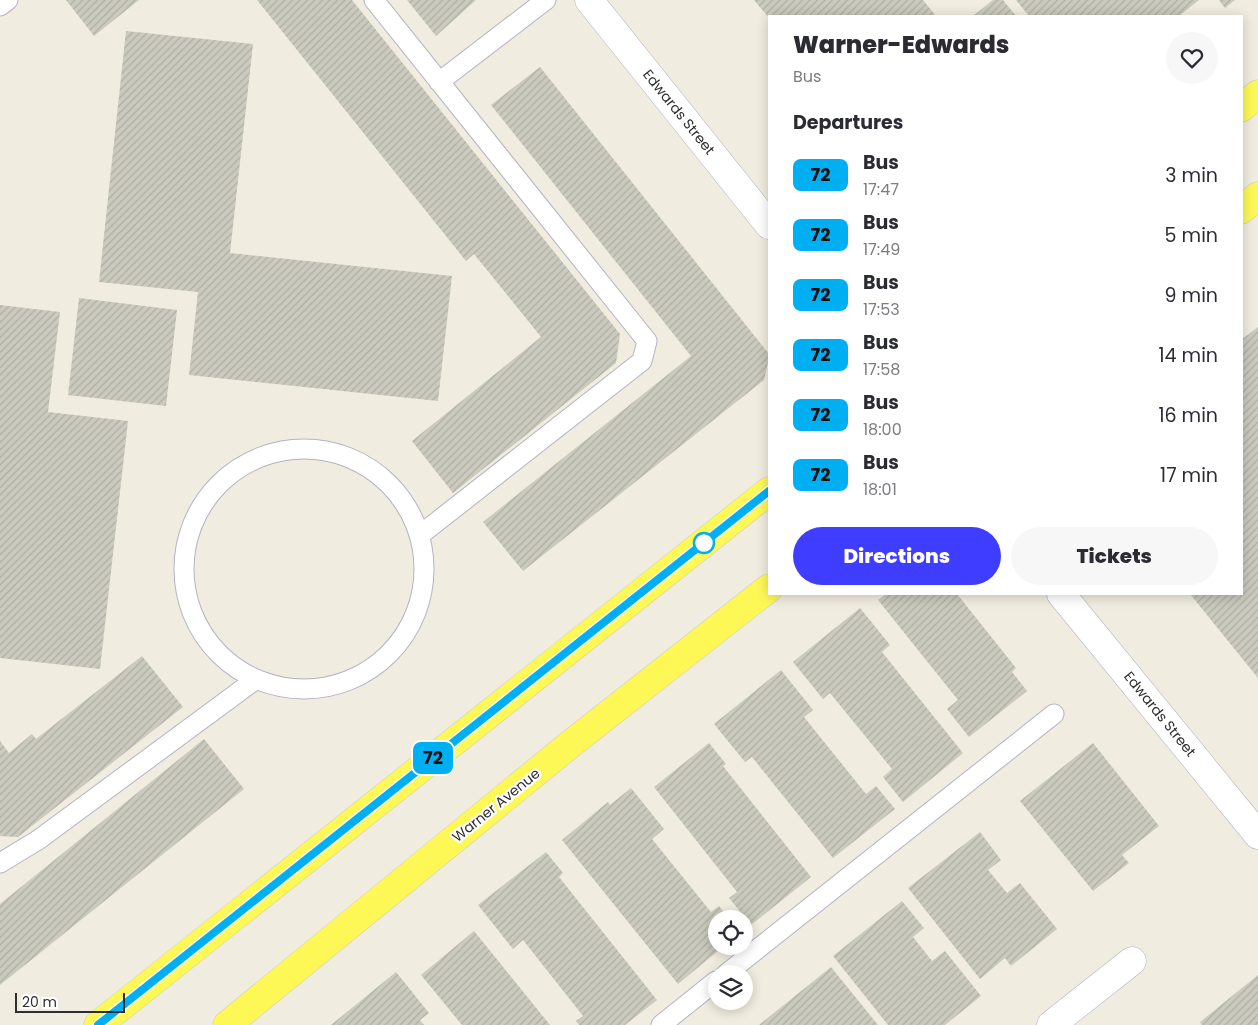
<!DOCTYPE html>
<style>
body{margin:0;font-family:Poppins,sans-serif;background:#f7f7f7;color:#2b2b33;height:100vh;display:flex;flex-direction:column;font-size:19px;white-space:nowrap}
*{box-sizing:border-box;margin:0}
p{font-size:16px;color:#7c7c81}
.icon{flex:none;width:28px;height:28px;fill:none;stroke:currentColor;stroke-width:2;stroke-linecap:round;stroke-linejoin:round}
.map{position:relative;flex:1;overflow:hidden}
.drawer{position:absolute;left:768px;top:15px;width:475px;height:580px;display:flex;flex-direction:column;background:#fff;border-radius:0px;box-shadow:0 2px 12px #0003}
.drawer>*{flex:none}
.badge{padding:0 10px;border-radius:8px;font-size:18px;line-height:32px}
.controls{position:absolute;left:708px;top:910px;display:grid;gap:10px}
.controls a{display:grid;place-items:center;width:45px;height:45px;border-radius:50%;background:#fff;box-shadow:0 2px 12px #0003;font-size:25px}
.scale{position:absolute;left:15px;bottom:12px;width:110px;box-sizing:border-box;padding-left:5px;border:2px solid #2e2e2e;border-top:0;font-size:14px;line-height:18px;white-space:nowrap;color:#2e2e2e;-webkit-text-stroke:4px #fff;paint-order:stroke}
.map>.badge{position:absolute;translate:-50% -50%;box-shadow:0 0 0 2px #fff}
h2{padding:0 25px;font-size:19px;line-height:45px}
.round{display:grid;place-items:center;flex:none;width:52px;height:52px;border-radius:26px;background:#f7f7f7}
.headline{display:flex;align-items:center;justify-content:space-between;height:85px;padding:0 25px}
h1{font-size:24px;font-weight:800;line-height:38px}
.primary-button{display:flex;gap:10px;margin-top:auto;padding:10px 25px}
.primary-button a{flex:1;height:58px;border-radius:30px;background:#3f3dff;color:#fff;font-size:20px;font-weight:800;line-height:58px;text-align:center}
.primary-button a+a{background:#f7f7f7;color:#2b2b33}
ul{padding:0;list-style:none}
li{display:flex;align-items:center;gap:15px;height:60px;padding:0 25px}
li div{flex:1}
li b{display:block;font-size:19px}
li em{font-style:normal}
li .badge{min-width:55px;font-weight:700;text-align:center}
.map>svg:first-child{display:block}
</style>
<div class="map">
<svg width="1258" height="1025" viewBox="0 0 1258 1025">
<defs>
<pattern id="building-hatch" width="6" height="6" patternUnits="userSpaceOnUse" patternTransform="scale(1.25)"><rect width="6" height="6" fill="#cbcabe"/><path d="M-1 1l2-2M0 6l6-6M5 7l2-2" fill="none" stroke="#afaea4"/></pattern>
</defs>
<rect width="100%" height="100%" fill="#f0ecdf"/>
<path fill="url(#building-hatch)" d="M66 0H139L94 36Z
M257 0H352L620 334 616 363 453 493 412 441 541 337 474 254 466 261Z
M407 0H476L436 36Z
M754 0H923L936 16 769 18Z
M993 0H1003L1016 16H973Z
M1016 0H1199L1179 16H1029Z
M1219 0H1235L1225 8Z
M126 31 253 44 230 253 452 276 438 401 189 375 198 292 99 282Z
M540 67 769 354V358L764 380 523 571 483 522 691 356 491 105Z
M79 298 177 310 166 406 68 395Z
M0 305 60 312 48 412 128 421 100 669 0 658Z
M1258 327V678L1190 594H1241V340Z
M886 594H957L1016 668 1012 672 1027 691 969 737 947 709 958 700 878 600Z
M860 608 890 645 882 652 963 753 903 802 883 777 892 769 830 693 823 699 793 662Z
M142 656 183 707 18 837 0 836V741L9 753 32 734 36 739Z
M781 670 813 710 804 717 866 794 876 786 895 809 833 858 752 757 745 762 714 724Z
M204 739 244 789 0 985V904Z
M709 743 726 764 723 766 811 877 751 925 729 898 737 892 654 787Z
M1093 743 1159 826 1122 855 1129 863 1093 891 1020 801Z
M631 788 664 829 652 839 711 912 719 906 729 919H716V946H724L678 984 562 840 608 802 610 805Z
M980 832 1001 860 988 870 1007 893 1020 883 1057 929 1011 966 1005 958 980 979 908 888Z
M546 852 563 873 559 877 657 1000 625 1025H579L576 1021 583 1016 523 940 513 949 478 905Z
M902 901 924 928 913 937 932 961 945 951 981 996 945 1025H888L833 956Z
M474 931 550 1025H462L421 975Z
M831 967 878 1025H759Z
M396 972 429 1013 420 1020 424 1025H331Z
M1258 975V1025H1202L1200 1022Z"/>
<g fill="none" stroke-linecap="round" stroke-linejoin="round">
<g stroke="#b3b3c2" stroke-width="21">
<path id="service" d="M374 0 647 341 642 361 420 535
M0 6 8 0
M439 82 546 0
M184 569a120 120 0 1 1 240 0a120 120 0 1 1-240 0Z
M0 863 38 840 255 680
M726 974 1054 714
M661 1025 716 981"/>
</g>
<g stroke="#b3b3c2" stroke-width="29">
<path id="minor" d="M1051 1025 1132 961"/>
</g>
<g stroke="#b3b3c2" stroke-width="29">
<path id="secondary" d="M589 0 769 225
M1061 594 1258 835"/>
</g>
<g stroke="#cdcdcd" stroke-width="29">
<path id="primary" d="M1241 108 1258 94
M1241 210 1258 196
M98 1025 769 491
M227 1025 568 746 769 588"/>
</g>
<use href="#service" stroke="#fff" stroke-width="19"/>
<use href="#minor" stroke="#fff" stroke-width="28"/>
<use href="#secondary" stroke="#fff" stroke-width="28"/>
<use href="#primary" stroke="#fef856" stroke-width="28"/>
</g>
<g fill="none" stroke-linecap="round" stroke-linejoin="round">
<g stroke="#fff" stroke-width="11">
<path id="line" d="M98 1025 769 491"/>
</g>
<use href="#line" stroke="#00aff2" stroke-width="8"/>
</g>
<circle fill="#fff" stroke="#00aff2" stroke-width="2.5" cx="704" cy="543" r="10"/>
<g text-anchor="middle" dominant-baseline="central" stroke-width="4.5" stroke-linejoin="round" paint-order="stroke">
<g font-size="14" fill="#2e2e2e" stroke="#fff">
<text transform="translate(679 112) rotate(51)">Edwards Street</text>
<text transform="translate(1160 714) rotate(51)">Edwards Street</text>
<text transform="translate(496 805) rotate(-39)">Warner Avenue</text>
</g>
</g>
</svg>
<div class="controls">
<a><svg class="icon" aria-label="locate" viewBox="0 0 24 24"><circle cx="12" cy="12" r="6"/><path d="M12 2v4M12 18v4M2 12h4M18 12h4"/></svg></a>
<a><svg class="icon" aria-label="layers" viewBox="0 0 24 24"><path d="M12 4l9 5-9 5-9-5zM3 14l9 5 9-5"/></svg></a>
</div>
<div class="scale">20 m</div>
<b class="badge" style="left:433px;top:758px;background:#00aff2;color:#111">72</b>
<section class="drawer">
<div class="headline"><div><h1>Warner-Edwards</h1><p>Bus</p></div><a class="round"><svg class="icon" aria-label="heart" viewBox="0 0 24 24"><path d="M12 20l-8-8c-3-5 5-10 8-4 3-6 11-1 8 4z"/></svg></a></div>
<h2>Departures</h2>
<ul>
<li><span class="badge" style="background:#00aff2;color:#111">72</span><div><b>Bus</b><p>17:47</p></div><em>3 min</em></li>
<li><span class="badge" style="background:#00aff2;color:#111">72</span><div><b>Bus</b><p>17:49</p></div><em>5 min</em></li>
<li><span class="badge" style="background:#00aff2;color:#111">72</span><div><b>Bus</b><p>17:53</p></div><em>9 min</em></li>
<li><span class="badge" style="background:#00aff2;color:#111">72</span><div><b>Bus</b><p>17:58</p></div><em>14 min</em></li>
<li><span class="badge" style="background:#00aff2;color:#111">72</span><div><b>Bus</b><p>18:00</p></div><em>16 min</em></li>
<li><span class="badge" style="background:#00aff2;color:#111">72</span><div><b>Bus</b><p>18:01</p></div><em>17 min</em></li>
</ul>
<div class="primary-button"><a>Directions</a><a>Tickets</a></div>
</section>
</div>
